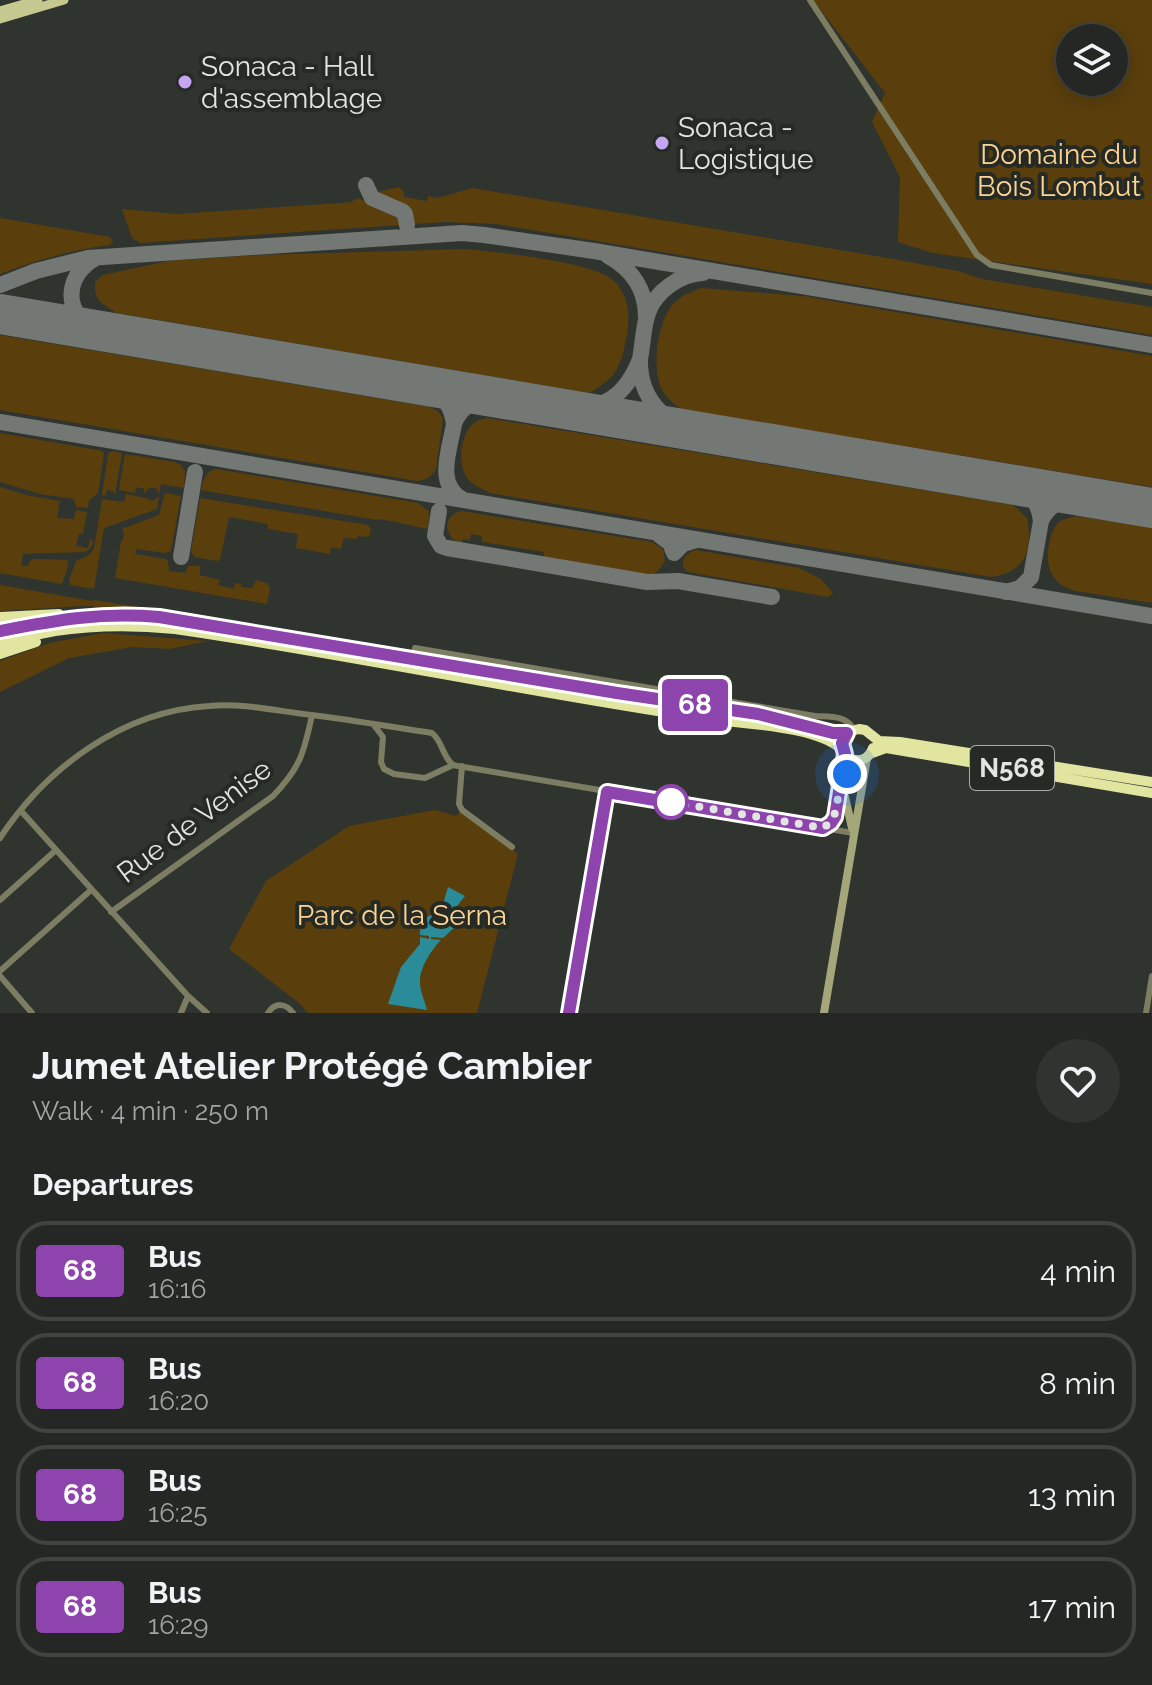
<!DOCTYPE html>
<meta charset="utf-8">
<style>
body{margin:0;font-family:Raleway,sans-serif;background:#303330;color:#f1f3f6;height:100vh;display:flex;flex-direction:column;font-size:30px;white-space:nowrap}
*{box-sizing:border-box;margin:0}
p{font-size:26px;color:#a3a5a6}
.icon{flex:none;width:44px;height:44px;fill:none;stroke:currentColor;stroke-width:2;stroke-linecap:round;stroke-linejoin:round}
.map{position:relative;height:1013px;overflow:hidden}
.sheet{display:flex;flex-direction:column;background:#242723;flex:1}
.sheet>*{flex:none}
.badge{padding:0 16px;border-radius:6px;font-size:28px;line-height:52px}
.tools{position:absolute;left:1056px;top:24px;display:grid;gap:16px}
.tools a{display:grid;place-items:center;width:72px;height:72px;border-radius:50%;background:#242723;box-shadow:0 4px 20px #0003,0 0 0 2px #414441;font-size:40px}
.you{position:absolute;width:40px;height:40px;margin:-20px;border:6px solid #fff;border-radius:50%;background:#1a73e8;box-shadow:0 0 0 12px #1a73e833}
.map>.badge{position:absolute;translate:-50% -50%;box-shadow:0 0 0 4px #fff}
h2{padding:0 32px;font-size:30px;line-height:72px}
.round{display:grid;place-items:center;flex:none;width:84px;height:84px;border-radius:42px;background:#303330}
.summary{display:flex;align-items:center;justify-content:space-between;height:136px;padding:0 32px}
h1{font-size:38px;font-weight:700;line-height:60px}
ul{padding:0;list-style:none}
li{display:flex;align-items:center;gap:24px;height:100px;margin:0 16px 12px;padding:0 16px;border:4px solid #414441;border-radius:32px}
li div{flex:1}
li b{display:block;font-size:30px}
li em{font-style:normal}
li .badge{min-width:88px;font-weight:700;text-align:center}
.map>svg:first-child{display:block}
</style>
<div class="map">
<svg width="1152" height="1013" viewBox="0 0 1152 1013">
<rect width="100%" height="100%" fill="#30342f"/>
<path fill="#5a3f0c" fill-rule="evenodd" d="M813 0H1152V284L932 253 898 242 900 177 872 122 885 93ZM1070 38H1114V82H1070Z
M399 187 404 192V197L427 201 428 196 438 198 472 188 893 259 958 271 982 279 1152 307V335L496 224 446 222 414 224C410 205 395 203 379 196V192L381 191Z
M358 198 396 213 399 217 400 225 140 243 132 238 122 209 176 214 341 203 351 202Z
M0 218 110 237 113 241 110 245C72 250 36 260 0 274Z
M466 249C495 252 598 262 615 282 629 297 630 315 627 334 621 366 618 377 589 393L117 313C101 303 94 301 95 282L103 275 168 261 261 255Z
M701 288 803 296 1152 356V487L681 409C676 405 670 401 666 396 649 376 657 322 673 304 681 296 690 292 701 288Z
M0 335 430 407 438 411 443 419 436 469C431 477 426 480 417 481L0 410Z
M487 418 1013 505 1027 518C1033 550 1026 572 991 577L490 493C483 489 473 485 468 479 457 465 460 434 474 423 478 420 482 419 487 418Z
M0 433 103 451 104 454 98 493 89 500 88 508 76 507 74 499 40 494 0 482Z
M112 451 122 453 115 495 113 491 107 490 105 496 102 495 108 454Z
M125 454 175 462 181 465 185 471 184 488 161 484 159 494 157 489 151 487 147 490 145 495 144 489 136 487 135 493 119 490Z
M216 469 418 503 429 511 428 529C411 526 395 521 378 519L377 520 201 490C203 481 205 471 216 469Z
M0 487 26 495 60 501 57 518 74 519 76 510 87 512 83 534H79L76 546 88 548 90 539 93 540 92 546 86 552 23 554 21 566H28L31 559 67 560 68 567 62 584 0 573Z
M165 493 181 496 171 551 165 553 136 549 135 554 165 559 168 561 169 571 185 573 188 566H200V575L220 580 218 585 234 589 235 583 241 584V587L252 588 256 580 267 583 270 588 267 604 115 578 121 541 123 539 124 534 122 529 159 515Z
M126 494 145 498 153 501 159 496 157 509 104 528 94 589 70 585 69 580 76 561 89 555 94 549 102 499 124 502Z
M200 498 368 525 371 529 369 537 358 536 357 539 344 538 341 549 331 547 330 554 296 548 298 534 268 529V524L229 517 220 560 217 561 195 557 191 552Z
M461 511 652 542 663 549 665 561 657 572 648 575 544 557V552L482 542V536L471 534 470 540 463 539 462 543C453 542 449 536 447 527 448 518 452 513 461 511Z
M1076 516 1152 528V603L1075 591C1050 584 1044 564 1050 540 1051 535 1054 527 1058 523 1062 519 1070 518 1076 516Z
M696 550 799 568 821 579 833 593 828 597 688 572 683 567C682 558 688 552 696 550Z
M0 585 92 601 95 600 403 650V651L144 609 84 606 0 611Z
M103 633 208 641 169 649 133 647 69 658 0 692V661L49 643Z
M435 810 456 816 461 811 518 854 477 1013H308L298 1002 229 949 266 881 349 826Z"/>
<path fill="#2a8c98" d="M448 887 465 896 447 919 456 926 443 938 431 937V939L441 940C432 949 419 968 420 983 420 992 425 1001 427 1010L388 1004 401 967 420 944V937L429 939V936L420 935C420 924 422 920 431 915L433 917 440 915Z"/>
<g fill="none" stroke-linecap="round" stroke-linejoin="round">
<path stroke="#747874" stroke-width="16" d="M366 185 372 198 402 211 405 214 407 225
M608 256C632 269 646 290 646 317
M96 258C68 272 61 309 91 326 98 331 107 332 116 334
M0 285 36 271 88 258 462 233 484 235 594 251 1152 345
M640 359C643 344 643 327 648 313 656 291 680 274 703 273
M423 385C442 394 451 403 454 424 462 403 478 400 499 398
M562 409C602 412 626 396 640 359 639 396 662 423 698 432
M0 422 1152 616
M454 424C450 449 435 484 462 499
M1010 484C1029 492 1039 501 1041 521 1050 502 1065 498 1085 497
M439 511 435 536 441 546 447 548 647 582 678 581 772 597
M658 534 670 543 674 553 683 544 696 540
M181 557 195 472
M1006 592 1020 588 1031 577 1041 521"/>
<path stroke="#747874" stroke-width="40" d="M0 314 1152 508"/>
<path stroke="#7c7d62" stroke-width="6" d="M810 0 977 255 991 265 1152 293
M413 658 415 648 815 716C831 717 845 715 854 729
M373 724 383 737 381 762 384 769 394 774 425 778 453 765 458 766 853 833
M462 766 459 804 462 810 512 847
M21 811 188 996 207 1013
M823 828C846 812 831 789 847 774 854 774 858 776 863 782
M0 838C47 767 123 711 209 706 244 703 277 711 312 715 352 720 392 727 432 733 443 742 442 756 453 765
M0 900 56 850
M111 912 273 796C300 768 304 753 312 715
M0 971 91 890
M0 976 32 1013
M181 1013 188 996
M268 1013C275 1002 286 1003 293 1013
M569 1013 607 792
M1146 1013 1152 976"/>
<path stroke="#a5a77b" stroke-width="8" d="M845 754 841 779 852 828
M824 1013 867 758"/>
<path stroke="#c5c88f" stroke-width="9" d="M0 11 38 0
M0 19 64 0"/>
<path stroke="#e2e5a0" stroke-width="10" d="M0 617 59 614
M0 631 68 618 108 614 177 619 617 693 758 714 833 733H843L859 729 865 730 879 741 900 742 1152 782
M0 644C18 640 37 634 55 631 95 625 135 625 175 629 354 655 531 693 709 719 743 724 820 726 843 751
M0 654 36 642
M842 747 849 758C860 763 869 759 873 748
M872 753 886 748 1152 793"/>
</g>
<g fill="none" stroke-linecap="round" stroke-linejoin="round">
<g stroke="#fff" stroke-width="18">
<path id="line" d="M0 631C57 620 100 612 159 617L617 693 758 714 833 733H847L842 743 845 754 835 817 831 823 823 828 607 792 569 1013"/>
</g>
<use href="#line" stroke="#8e44ad" stroke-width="12"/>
<path stroke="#e3e5e2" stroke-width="8" stroke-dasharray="0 14.4" d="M671 802 823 828C846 812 831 789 847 774"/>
</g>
<g fill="#c6a6f0" stroke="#262a25" stroke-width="3">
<circle cx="185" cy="82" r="8"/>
<circle cx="662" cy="143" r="8"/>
</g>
<circle fill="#fff" stroke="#8e44ad" stroke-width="4" cx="671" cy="802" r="16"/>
<g text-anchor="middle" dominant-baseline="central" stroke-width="8" stroke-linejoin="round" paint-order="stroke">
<rect fill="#262a25" stroke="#aaada9" stroke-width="2" x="970" y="746" width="84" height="44" rx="6"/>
<g font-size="26" font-weight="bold" fill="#e3e5e2">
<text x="1012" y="768">N568</text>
</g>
<g font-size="28" fill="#e3e5e2" stroke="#262a25" text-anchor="start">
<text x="201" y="66">Sonaca - Hall<tspan x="201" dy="32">d'assemblage</tspan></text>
<text x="678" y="127">Sonaca -<tspan x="678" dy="32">Logistique</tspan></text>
</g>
<g font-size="28" fill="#fed492" stroke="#262a25">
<text x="1059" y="154">Domaine du<tspan x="1059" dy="32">Bois Lombut</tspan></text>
<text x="402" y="915">Parc de la Serna</text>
</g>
<g font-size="28" fill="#e3e5e2" stroke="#262a25">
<text transform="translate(194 821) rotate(-37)">Rue de Venise</text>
</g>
</g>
</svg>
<div class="tools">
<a><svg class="icon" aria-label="layers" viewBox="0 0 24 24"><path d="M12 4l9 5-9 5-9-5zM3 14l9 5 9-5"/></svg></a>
</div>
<div class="you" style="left:847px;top:774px"></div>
<b class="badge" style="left:695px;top:705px;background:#8e44ad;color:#fff">68</b>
</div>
<section class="sheet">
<div class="summary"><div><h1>Jumet Atelier Protégé Cambier</h1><p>Walk · 4 min · 250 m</p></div><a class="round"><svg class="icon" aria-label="heart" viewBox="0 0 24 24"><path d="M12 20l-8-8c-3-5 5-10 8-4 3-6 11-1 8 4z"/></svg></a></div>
<h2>Departures</h2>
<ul>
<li><span class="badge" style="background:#8e44ad;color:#fff">68</span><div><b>Bus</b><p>16:16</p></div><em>4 min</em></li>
<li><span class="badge" style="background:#8e44ad;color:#fff">68</span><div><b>Bus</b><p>16:20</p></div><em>8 min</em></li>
<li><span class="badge" style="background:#8e44ad;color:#fff">68</span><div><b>Bus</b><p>16:25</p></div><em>13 min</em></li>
<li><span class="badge" style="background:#8e44ad;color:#fff">68</span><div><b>Bus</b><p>16:29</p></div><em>17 min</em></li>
</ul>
</section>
